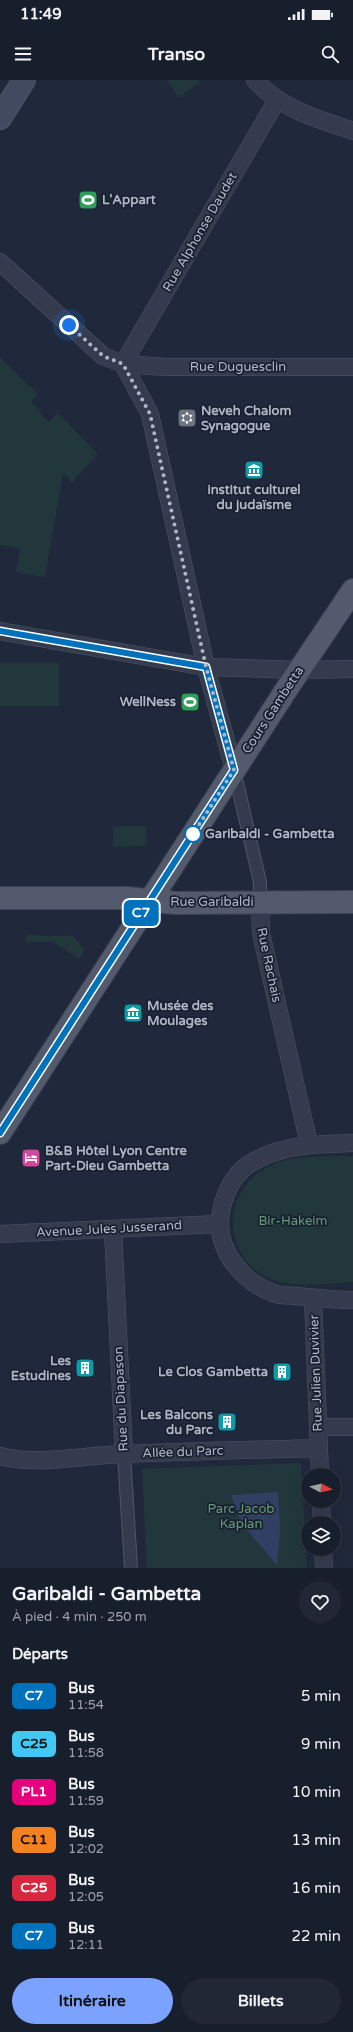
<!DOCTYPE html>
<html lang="fr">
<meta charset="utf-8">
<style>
body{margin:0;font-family:"Varela Round",sans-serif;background:#212734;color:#f1f3f6;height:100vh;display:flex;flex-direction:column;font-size:15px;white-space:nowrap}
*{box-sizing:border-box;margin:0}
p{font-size:13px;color:#9fa2a9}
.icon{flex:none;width:22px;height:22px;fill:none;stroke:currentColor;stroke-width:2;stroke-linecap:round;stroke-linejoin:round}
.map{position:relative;height:1488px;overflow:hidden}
.panel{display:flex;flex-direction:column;background:#181f2c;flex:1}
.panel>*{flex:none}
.badge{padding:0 8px;border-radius:6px;font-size:14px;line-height:26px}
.needle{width:26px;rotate:97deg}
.tools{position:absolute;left:301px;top:1388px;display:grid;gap:8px}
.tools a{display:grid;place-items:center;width:40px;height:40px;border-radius:50%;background:#181f2c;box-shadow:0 4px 16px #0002,0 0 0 1px #363d48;font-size:20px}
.you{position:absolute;width:20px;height:20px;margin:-10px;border:3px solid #fff;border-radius:50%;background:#1a73e8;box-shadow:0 0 0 6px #1a73e833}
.map>.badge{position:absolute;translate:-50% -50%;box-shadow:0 0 0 2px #fff}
h2{padding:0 12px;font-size:15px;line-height:36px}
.round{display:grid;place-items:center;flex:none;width:42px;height:42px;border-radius:21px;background:#212734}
.head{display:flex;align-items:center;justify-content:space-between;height:68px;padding:0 12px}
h1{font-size:19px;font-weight:700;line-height:30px}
.button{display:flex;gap:8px;margin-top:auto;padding:8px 12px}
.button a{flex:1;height:46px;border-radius:24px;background:#7ca2ff;color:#111;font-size:16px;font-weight:700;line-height:46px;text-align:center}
.button a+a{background:#212734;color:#f1f3f6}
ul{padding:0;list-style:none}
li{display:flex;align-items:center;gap:12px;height:48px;padding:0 12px}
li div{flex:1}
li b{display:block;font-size:15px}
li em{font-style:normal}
li .badge{min-width:44px;font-weight:700;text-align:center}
.status{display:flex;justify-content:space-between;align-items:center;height:28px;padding:0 20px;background:#181f2c;direction:ltr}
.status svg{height:11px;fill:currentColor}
header{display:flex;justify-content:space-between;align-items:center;height:52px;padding:0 12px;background:#181f2c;font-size:18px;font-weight:700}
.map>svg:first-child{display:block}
</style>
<div class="status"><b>11:49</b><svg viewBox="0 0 49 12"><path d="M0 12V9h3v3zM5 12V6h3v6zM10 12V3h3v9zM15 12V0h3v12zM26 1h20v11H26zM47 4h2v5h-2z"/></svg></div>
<header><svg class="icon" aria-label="menu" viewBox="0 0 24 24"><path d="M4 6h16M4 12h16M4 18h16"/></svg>Transo<svg class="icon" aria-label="search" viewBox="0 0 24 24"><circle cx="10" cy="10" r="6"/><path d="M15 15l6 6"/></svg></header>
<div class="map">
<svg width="353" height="1488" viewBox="0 0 353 1488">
<rect width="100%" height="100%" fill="#20293b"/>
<path fill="#22373c" d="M167 0H199L200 2 179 18Z
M0 278 38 314 31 322 41 332 40 333 49 342 58 333 98 374 72 402 63 393 45 497 16 492 20 468 0 465Z
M0 583H59V626H0Z
M113 746H146V764L142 766 113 767Z
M26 855 73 856 85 870 79 879 53 862H26Z
M353 1076V1202C330 1203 303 1207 280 1202 226 1189 216 1117 264 1089 290 1073 324 1077 353 1076Z
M301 1383 307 1488H147L142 1389Z"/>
<path fill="#314062" d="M278 1412 280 1451 277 1485 241 1443 231 1415Z"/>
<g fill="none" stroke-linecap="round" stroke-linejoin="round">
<g stroke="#4f5666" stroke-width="14">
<path id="pedestrian" d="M234 690 260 802V822
M124 1374 131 1488"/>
</g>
<g stroke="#4f5666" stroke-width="18">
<path id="minor" d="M255 0C281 29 317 39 353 51
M0 182 103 276 123 284 166 287H353
M123 284 150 334 206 587 234 690
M123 284 277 20
M0 551 206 587 299 590 353 589
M260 822 261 853 309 1064
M353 1063C317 1064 279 1064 248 1085 233 1095 224 1115 221 1132 214 1170 244 1205 280 1215 285 1216 291 1215 295 1216 315 1218 334 1220 353 1220
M113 1150 124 1374
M0 1154 218 1144
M313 1218 320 1395
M318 1347H353
M0 1376C39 1386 84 1375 124 1374 189 1371 254 1370 319 1368
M321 1421 322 1443
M323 1469 324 1488"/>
</g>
<g stroke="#4f5666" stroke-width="24">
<path id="secondary" d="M0 38 24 0"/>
</g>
<g stroke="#3d4555" stroke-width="24">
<path id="primary" d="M0 818H126L176 823 353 822
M0 1053 288 607 353 510"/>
</g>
<use href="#pedestrian" stroke="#343b4c" stroke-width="12"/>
<use href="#minor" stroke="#343b4c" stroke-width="17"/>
<use href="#secondary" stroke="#424a5f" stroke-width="22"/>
<use href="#primary" stroke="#525a6c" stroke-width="22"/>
</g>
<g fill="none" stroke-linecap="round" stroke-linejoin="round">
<g stroke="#fff" stroke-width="9">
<path id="line" d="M0 551 206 587 234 690 0 1053"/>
</g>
<use href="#line" stroke="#0072bc" stroke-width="6"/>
<path stroke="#afb6c8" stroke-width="4" stroke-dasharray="0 7.2" d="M69 245 103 276 123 284 150 334 206 587 234 690 193 754"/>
</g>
<defs>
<g id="stadium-square" transform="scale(1)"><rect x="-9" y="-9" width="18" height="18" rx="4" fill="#2e9e5b" stroke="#192130"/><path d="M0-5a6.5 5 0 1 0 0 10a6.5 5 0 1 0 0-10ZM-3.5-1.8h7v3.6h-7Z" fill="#fff"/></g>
<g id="synagogue-square" transform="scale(1)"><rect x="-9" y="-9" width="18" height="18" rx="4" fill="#6b7280" stroke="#192130"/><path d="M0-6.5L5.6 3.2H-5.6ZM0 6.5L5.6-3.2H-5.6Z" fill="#fff"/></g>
<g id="museum-square" transform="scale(1)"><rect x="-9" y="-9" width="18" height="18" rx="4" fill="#0f9aa8" stroke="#192130"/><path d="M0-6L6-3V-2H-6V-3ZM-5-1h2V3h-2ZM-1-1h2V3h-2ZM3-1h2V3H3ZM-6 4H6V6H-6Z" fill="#fff"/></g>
<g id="hotel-square" transform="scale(1)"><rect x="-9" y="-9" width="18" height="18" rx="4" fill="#d1479c" stroke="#192130"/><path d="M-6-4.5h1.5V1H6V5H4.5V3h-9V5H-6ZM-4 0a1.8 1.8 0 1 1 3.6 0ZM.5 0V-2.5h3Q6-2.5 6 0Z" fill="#fff"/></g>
<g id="building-square" transform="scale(1)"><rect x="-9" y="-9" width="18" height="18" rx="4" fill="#0f9aa8" stroke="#192130"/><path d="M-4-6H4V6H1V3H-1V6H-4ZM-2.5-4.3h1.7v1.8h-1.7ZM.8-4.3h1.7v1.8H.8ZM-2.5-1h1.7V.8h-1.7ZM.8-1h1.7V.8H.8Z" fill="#fff"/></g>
</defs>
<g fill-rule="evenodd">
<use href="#stadium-square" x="88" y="120"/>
<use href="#synagogue-square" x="187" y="338"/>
<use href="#museum-square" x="254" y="390"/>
<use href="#stadium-square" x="190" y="622"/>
<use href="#museum-square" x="133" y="933"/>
<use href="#hotel-square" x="31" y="1078"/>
<use href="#building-square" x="85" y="1288"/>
<use href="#building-square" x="282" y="1292"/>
<use href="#building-square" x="227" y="1342"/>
</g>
<circle fill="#fff" stroke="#0072bc" stroke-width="2" cx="193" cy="754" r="8"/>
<g text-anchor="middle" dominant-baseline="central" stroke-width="3.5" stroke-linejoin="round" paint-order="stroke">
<g font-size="13" font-weight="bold" fill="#afb6c8" stroke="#192130" text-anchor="start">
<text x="102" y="120">L'Appart</text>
<text x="201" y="331">Neveh Chalom<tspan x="201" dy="15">Synagogue</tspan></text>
<text x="254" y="410" text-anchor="middle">institut culturel<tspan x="254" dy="15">du judaïsme</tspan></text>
<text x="176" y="622" text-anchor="end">WellNess</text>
<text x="147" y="926">Musée des<tspan x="147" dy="15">Moulages</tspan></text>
<text x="45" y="1071">B&amp;B Hôtel Lyon Centre<tspan x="45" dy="15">Part-Dieu Gambetta</tspan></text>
<text x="71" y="1281" text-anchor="end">Les<tspan x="71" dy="15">Estudines</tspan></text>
<text x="268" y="1292" text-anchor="end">Le Clos Gambetta</text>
<text x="213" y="1335" text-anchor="end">Les Balcons<tspan x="213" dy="15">du Parc</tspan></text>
</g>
<g font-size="13" fill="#afb6c8" stroke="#192130">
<text transform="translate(200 152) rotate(-60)">Rue Alphonse Daudet</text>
<text x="238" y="287">Rue Duguesclin</text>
<text transform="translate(273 630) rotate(-57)">Cours Gambetta</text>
<text x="212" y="822">Rue Garibaldi</text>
<text transform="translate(269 885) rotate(78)">Rue Rachais</text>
<text transform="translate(109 1149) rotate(-3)">Avenue Jules Jusserand</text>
<text transform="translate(316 1293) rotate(-92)">Rue Julien Duvivier</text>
<text transform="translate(121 1319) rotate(-93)">Rue du Diapason</text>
<text transform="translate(183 1372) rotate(-2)">Allée du Parc</text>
</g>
<g font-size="13" font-weight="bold" fill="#afb6c8" stroke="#192130" text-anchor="start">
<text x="205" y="754">Garibaldi - Gambetta</text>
</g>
<g font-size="13" fill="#649a76" stroke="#192130">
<text x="293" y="1141">Bir-Hakeim</text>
<text x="241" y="1429">Parc Jacob<tspan x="241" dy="15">Kaplan</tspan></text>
</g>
</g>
</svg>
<div class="tools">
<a><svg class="needle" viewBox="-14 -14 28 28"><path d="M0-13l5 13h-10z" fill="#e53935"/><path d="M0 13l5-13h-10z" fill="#9fa2a9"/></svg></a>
<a><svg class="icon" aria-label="layers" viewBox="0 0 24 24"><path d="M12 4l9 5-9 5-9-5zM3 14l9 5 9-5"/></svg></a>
</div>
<div class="you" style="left:69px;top:245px"></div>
<b class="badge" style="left:141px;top:833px;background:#0072bc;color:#fff">C7</b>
</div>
<section class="panel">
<div class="head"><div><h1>Garibaldi - Gambetta</h1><p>À pied · 4 min · 250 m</p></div><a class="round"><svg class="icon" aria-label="heart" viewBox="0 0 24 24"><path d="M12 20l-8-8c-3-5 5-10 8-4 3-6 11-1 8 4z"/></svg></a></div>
<h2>Départs</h2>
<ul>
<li><span class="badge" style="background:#0072bc;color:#fff">C7</span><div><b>Bus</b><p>11:54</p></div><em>5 min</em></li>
<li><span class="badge" style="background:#41c8f4;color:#111">C25</span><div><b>Bus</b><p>11:58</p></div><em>9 min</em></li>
<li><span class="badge" style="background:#e6007e;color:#fff">PL1</span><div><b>Bus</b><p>11:59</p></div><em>10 min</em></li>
<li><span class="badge" style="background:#f58220;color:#111">C11</span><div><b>Bus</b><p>12:02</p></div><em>13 min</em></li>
<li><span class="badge" style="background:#d7263d;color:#fff">C25</span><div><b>Bus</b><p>12:05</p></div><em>16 min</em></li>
<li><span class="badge" style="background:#0072bc;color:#fff">C7</span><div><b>Bus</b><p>12:11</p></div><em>22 min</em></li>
</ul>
<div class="button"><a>Itinéraire</a><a>Billets</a></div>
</section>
